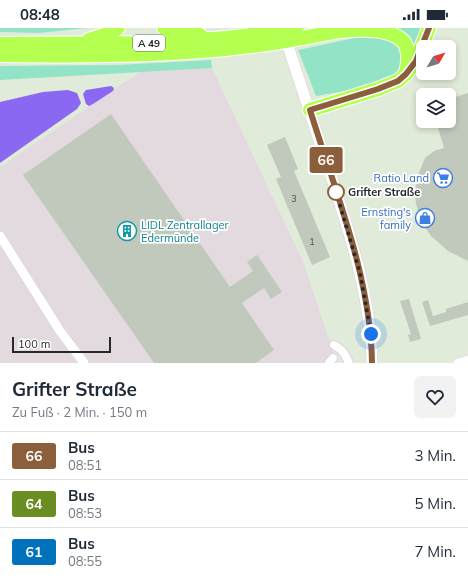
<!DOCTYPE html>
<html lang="de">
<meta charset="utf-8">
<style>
body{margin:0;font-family:Mulish,sans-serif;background:#f2f2f3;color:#1f2937;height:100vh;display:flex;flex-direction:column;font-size:15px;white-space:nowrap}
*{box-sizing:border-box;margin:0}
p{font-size:13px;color:#747a83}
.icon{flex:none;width:22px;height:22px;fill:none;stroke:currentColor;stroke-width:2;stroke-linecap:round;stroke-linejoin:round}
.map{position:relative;height:335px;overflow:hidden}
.panel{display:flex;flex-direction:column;background:#fff;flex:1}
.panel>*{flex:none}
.badge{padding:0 8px;border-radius:3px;font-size:14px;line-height:26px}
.needle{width:26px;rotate:52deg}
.controls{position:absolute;left:416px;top:12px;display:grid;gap:8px}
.controls a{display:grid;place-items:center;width:40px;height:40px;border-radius:6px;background:#fff;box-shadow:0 2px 6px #0003;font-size:20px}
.scale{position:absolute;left:12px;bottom:10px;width:99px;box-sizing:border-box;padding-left:4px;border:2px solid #282828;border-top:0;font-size:11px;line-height:14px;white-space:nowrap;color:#282828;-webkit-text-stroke:3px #fff;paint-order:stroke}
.you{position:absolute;width:20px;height:20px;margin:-10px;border:3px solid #fff;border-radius:50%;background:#1a73e8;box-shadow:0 0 0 6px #1a73e833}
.map>.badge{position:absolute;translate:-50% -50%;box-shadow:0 0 0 2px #fff}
.round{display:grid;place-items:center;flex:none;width:42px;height:42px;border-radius:6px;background:#f2f2f3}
.overview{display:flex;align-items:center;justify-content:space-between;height:68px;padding:0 12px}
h1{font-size:19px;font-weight:700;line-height:30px}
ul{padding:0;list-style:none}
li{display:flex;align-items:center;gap:12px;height:48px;padding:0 12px;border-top:1px solid #e0e1e3}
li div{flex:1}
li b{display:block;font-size:15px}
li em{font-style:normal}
li .badge{min-width:44px;font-weight:700;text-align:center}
.status{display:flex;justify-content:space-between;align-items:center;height:28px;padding:0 20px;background:#fff;direction:ltr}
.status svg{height:11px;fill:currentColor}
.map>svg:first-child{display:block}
</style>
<div class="status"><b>08:48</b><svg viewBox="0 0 49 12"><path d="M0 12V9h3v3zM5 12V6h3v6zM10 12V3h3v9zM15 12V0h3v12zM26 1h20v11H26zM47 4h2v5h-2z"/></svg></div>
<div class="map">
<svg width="468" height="335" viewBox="0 0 468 335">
<rect width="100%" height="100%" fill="#e1ebd9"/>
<path fill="#e3dae0" d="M212 40 304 236 336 333 333 335H0V139L140 44Z"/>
<path fill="#93e4c7" d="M0 0H88L38 5 0 4Z
M389 0H426L415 31Z
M373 6 398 13 404 35 399 44 370 59 316 68 298 22Z
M211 32 212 40 0 52V38L117 37Z"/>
<path fill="#8b68f1" d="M111 58 114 60 113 63 93 76 89 78 86 76 83 66 86 62Z
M68 62 77 65 81 75 77 81 0 135V74L43 64Z"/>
<path fill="#c1c9bc" d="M468 65V233L448 223 431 208 421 193 416 176 415 164 418 147 425 130 434 123 444 120 436 93H449V71Z
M111 86 230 259 253 243 247 234 257 227 282 264 271 271 264 260 242 275 274 322 256 335H154L23 147Z
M285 109 298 141 294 143 330 229 312 237 276 151 281 149 267 117Z
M409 271 421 311 410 314 408 307 411 306 400 273Z
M428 272 433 288 446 284V281L468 274V287L430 298 422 274Z"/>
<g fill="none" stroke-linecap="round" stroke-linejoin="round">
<g stroke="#decee2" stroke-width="10">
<path id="minor" d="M334 317C343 322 345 326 349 335
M329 335 333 330"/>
</g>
<g stroke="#decee2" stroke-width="10">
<path id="tertiary" d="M0 208 60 303 84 335
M458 335 468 332"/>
</g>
<g stroke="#decee2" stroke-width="12">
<path id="secondary" d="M284 6C300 54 315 101 331 148 351 209 371 271 372 335"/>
</g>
<g stroke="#fff" stroke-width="16">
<path id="motorway" d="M164 0 200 7
M340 3C360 1 391 0 404 14 410 24 409 34 406 44
M302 10 349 1
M89 12 105 7 118 0
M0 16 156 15 226 10 268 5
M0 27C91 28 182 29 273 15
M310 82 378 61 398 53 406 46 416 33 429 0"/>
</g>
<use href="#minor" stroke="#fff" stroke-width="8"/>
<use href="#tertiary" stroke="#fff" stroke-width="9"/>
<use href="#secondary" stroke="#fff" stroke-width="11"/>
<use href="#motorway" stroke="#b4ff50" stroke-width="14"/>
<g stroke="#fff" stroke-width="16" stroke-linecap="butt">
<path id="motorway-bridge" d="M268 5 296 0
M273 15 302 10"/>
</g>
<use href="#motorway-bridge" stroke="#b4ff50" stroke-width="14"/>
</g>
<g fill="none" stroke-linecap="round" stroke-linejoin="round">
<g stroke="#fff" stroke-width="9">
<path id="line" d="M372 335C371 249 335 163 310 82L378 61 398 53 406 46 416 33 429 0"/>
</g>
<use href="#line" stroke="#8b5e3c" stroke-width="6"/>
<path stroke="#282828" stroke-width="4" stroke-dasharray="0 7.2" d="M336 164 360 245 371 306"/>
</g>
<defs>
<g id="supermarket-ring" transform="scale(1)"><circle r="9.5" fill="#fff" stroke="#3f7fe0" stroke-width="1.5"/><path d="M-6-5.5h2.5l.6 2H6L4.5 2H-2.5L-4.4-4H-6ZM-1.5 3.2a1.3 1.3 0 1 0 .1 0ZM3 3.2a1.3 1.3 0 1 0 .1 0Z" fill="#3f7fe0"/></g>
<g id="shop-ring" transform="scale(1)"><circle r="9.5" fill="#fff" stroke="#3f7fe0" stroke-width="1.5"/><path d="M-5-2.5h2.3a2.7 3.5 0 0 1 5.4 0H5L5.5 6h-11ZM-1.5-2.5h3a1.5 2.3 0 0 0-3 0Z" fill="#3f7fe0"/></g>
<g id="building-ring" transform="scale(1)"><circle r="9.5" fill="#fff" stroke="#0f9aa8" stroke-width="1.5"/><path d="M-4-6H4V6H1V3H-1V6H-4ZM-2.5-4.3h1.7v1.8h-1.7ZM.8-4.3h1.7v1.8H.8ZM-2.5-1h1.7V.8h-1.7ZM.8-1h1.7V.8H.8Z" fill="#0f9aa8"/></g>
</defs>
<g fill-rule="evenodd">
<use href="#supermarket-ring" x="443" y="150"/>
<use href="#shop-ring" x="425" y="190"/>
<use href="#building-ring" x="127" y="203"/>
</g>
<circle fill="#fff" stroke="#8b5e3c" stroke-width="2" cx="336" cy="164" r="8"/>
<g text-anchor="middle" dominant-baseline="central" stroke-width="3.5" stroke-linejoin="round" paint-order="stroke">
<g font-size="9" fill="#4e504d">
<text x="294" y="170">3</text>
<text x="312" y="213">1</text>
</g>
<rect fill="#fff" stroke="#686868" stroke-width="1" x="133" y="7" width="32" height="16" rx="3"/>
<g font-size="10" font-weight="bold" fill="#282828">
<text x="149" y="15">A 49</text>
</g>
<g font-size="11" fill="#366cbe" stroke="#fff" text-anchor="end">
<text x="429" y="150">Ratio Land</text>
<text x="411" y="184">Ernsting's<tspan x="411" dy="13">family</tspan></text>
</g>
<g font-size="11" font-weight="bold" fill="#282828" stroke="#fff" text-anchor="start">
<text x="348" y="164">Grifter Straße</text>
</g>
<g font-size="11" fill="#0d838f" stroke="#fff" text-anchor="start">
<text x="141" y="197">LIDL Zentrallager<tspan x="141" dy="13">Edermünde</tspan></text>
</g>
</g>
</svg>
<div class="controls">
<a><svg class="needle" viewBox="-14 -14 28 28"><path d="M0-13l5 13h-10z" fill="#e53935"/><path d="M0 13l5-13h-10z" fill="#747a83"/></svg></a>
<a><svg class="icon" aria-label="layers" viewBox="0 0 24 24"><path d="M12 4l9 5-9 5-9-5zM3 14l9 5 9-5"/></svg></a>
</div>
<div class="scale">100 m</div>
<div class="you" style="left:371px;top:306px"></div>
<b class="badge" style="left:326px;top:132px;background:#8b5e3c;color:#fff">66</b>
</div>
<section class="panel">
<div class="overview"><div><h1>Grifter Straße</h1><p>Zu Fuß · 2 Min. · 150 m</p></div><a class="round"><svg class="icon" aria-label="heart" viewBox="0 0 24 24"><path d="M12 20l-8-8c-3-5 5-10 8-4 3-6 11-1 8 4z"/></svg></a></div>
<ul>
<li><span class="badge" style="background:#8b5e3c;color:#fff">66</span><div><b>Bus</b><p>08:51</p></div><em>3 Min.</em></li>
<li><span class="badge" style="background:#6b8e23;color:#fff">64</span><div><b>Bus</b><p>08:53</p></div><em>5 Min.</em></li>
<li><span class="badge" style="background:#0072bc;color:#fff">61</span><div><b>Bus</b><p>08:55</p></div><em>7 Min.</em></li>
</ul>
</section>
